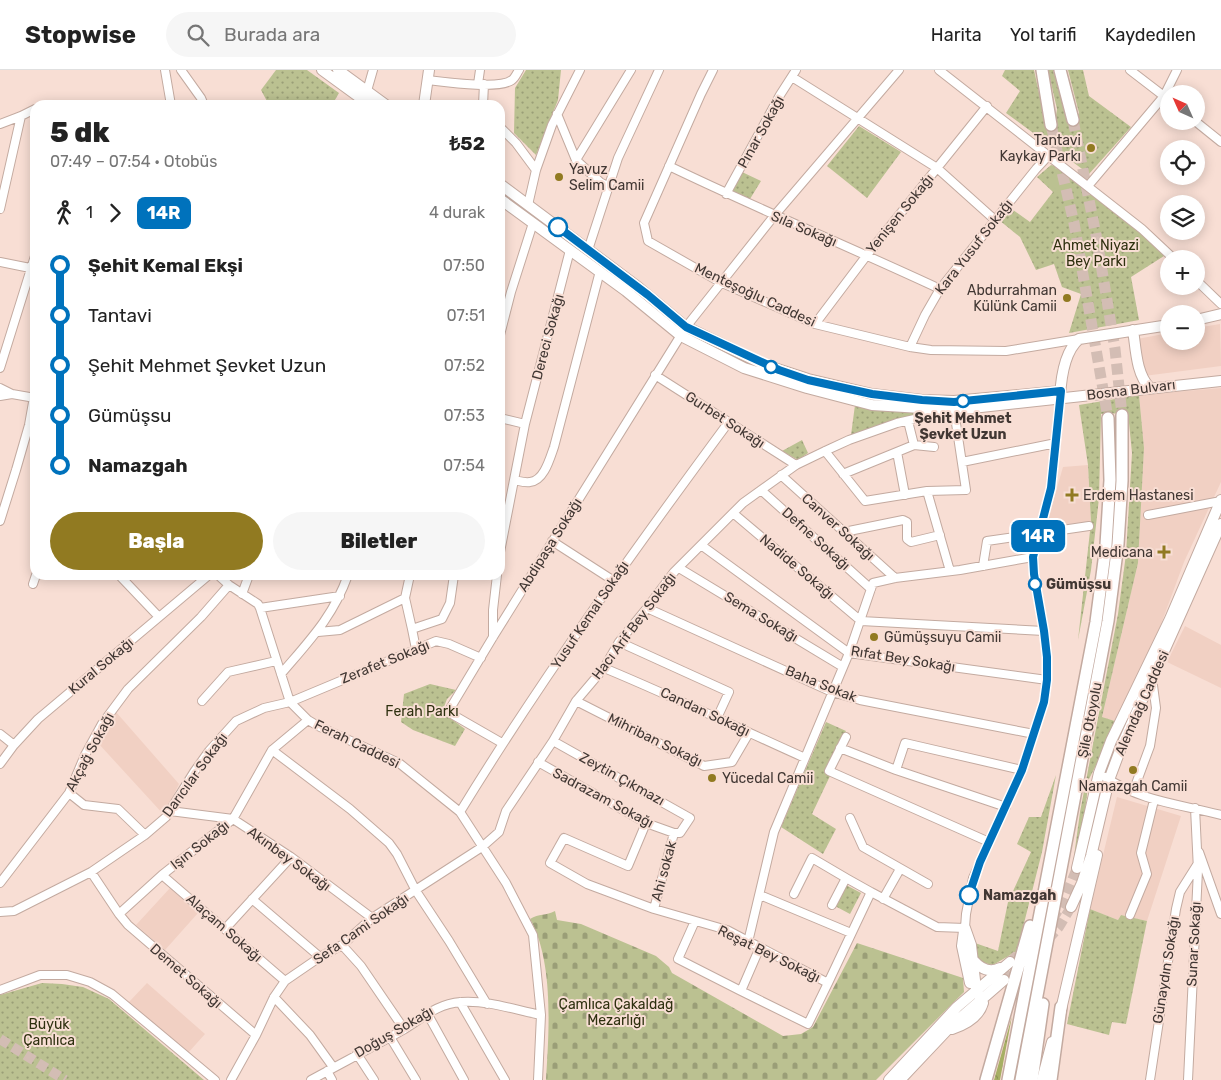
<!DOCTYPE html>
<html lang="tr">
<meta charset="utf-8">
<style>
body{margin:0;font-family:Rubik,sans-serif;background:#f6f6f6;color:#222;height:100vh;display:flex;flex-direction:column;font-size:19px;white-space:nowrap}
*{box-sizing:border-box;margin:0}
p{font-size:16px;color:#767676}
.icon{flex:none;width:28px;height:28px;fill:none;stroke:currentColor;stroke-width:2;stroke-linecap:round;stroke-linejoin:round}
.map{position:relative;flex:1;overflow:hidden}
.details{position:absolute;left:30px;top:30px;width:475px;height:480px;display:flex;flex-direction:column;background:#fff;border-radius:15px;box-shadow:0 2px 12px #0003}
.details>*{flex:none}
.badge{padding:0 10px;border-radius:8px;font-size:18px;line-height:32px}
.needle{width:32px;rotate:315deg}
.tools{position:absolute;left:1160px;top:15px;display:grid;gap:10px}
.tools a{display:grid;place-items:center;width:45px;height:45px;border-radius:50%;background:#fff;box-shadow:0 2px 12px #0003;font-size:25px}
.map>.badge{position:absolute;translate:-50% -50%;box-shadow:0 0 0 2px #fff}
.legs{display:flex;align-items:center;gap:8px;height:55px;padding:0 20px;font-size:16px}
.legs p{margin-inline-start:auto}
.head{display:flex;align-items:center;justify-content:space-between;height:85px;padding:0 20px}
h1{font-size:28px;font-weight:800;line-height:38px}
.cta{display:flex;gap:10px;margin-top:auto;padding:10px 20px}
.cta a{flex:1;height:58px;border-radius:30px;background:#917a21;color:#fff;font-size:20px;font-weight:800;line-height:58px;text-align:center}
.cta a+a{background:#f6f6f6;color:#222}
ul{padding:0 20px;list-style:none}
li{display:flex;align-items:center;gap:18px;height:50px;font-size:19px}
li i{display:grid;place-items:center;width:8px;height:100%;margin:0 6px;background:currentColor}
li i::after{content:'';width:12px;height:12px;margin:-6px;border:4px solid;border-radius:50%;background:#fff}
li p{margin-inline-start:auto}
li:first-child i{background:linear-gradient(#0000 50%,currentColor 0)}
li:last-child i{background:linear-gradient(currentColor 50%,#0000 0)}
header{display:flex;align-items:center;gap:30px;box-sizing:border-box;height:70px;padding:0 25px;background:#fff;border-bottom:1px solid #e0e0e0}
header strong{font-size:24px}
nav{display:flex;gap:28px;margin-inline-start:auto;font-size:18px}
.search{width:350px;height:45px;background:#f6f6f6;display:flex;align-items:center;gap:12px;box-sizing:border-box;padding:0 18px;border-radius:28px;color:#767676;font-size:19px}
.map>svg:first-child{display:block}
</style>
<header>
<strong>Stopwise</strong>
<div class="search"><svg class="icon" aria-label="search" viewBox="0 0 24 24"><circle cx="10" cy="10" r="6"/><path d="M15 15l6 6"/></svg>Burada ara</div>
<nav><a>Harita</a><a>Yol tarifi</a><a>Kaydedilen</a></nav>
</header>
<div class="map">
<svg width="1221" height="1010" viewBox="0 0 1221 1010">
<defs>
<pattern id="green-dots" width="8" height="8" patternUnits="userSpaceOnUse" patternTransform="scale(1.25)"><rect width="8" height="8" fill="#bbc191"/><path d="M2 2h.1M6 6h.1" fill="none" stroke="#9a9e77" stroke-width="1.8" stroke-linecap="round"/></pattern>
<pattern id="forest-crowns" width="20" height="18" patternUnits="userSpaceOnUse" patternTransform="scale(1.25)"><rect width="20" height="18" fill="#a7af64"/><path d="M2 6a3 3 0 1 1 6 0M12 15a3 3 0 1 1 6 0" fill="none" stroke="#8a8f53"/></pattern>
<pattern id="cemetery-stones" width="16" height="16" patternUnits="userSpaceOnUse" patternTransform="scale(1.25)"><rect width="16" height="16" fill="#bbc191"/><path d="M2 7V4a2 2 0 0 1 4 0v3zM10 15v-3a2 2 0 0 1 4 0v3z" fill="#9a9e77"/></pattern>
</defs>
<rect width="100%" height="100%" fill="#f8ded4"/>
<path fill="#f1d0c3" d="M1220 254 1221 296 1144 306 1137 269 1169 263V271H1196V258Z
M1221 318V412L1184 492 1154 573 1118 652 1102 647 1138 493 1144 378 1139 325Z
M1088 395 1091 452 1046 456 1063 397Z
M1185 556 1221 575V618L1167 592Z
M116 642 179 714 164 745 98 673Z
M1117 727 1181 746 1147 851 1121 845 1118 850 1090 839Z
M170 818 198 843 165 880 136 855Z
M147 913 205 964 188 983 128 933Z"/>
<path fill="url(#green-dots)" d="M276 0H307L339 23 332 35H269L261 20Z
M526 0H561L558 30 536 85 514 63 515 18Z
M1005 0H1034L1044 46 1055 52 1057 39 1048 0H1053L1067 47 1076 48 1079 43 1068 0H1083L1089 26 1131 57 1089 104 1006 43 1020 21 1002 6Z
M859 56 901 82 867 128 827 96Z
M1051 95 1060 97 1139 160 1164 186 1131 207 1139 250 1069 263 1081 224 1062 217 1054 194 1036 200 1020 167 999 150 1009 137 1030 152 1053 122 1037 107Z
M742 102 761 111 750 129 731 121Z
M1139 325 1144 378 1138 493 1102 647 1118 652 1089 709 1083 757 1073 794 1080 742 1118 544 1126 484 1132 383 1128 343 1101 344 1099 428 1091 500 1078 570 1091 452 1088 395 1079 335Z
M855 335 923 344 851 365Z
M802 370 808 383 798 390 782 381Z
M430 614 456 620 447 629 442 642 465 659 455 676 413 660 401 652 404 624Z
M826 652 846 661 824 702 830 706 812 744 836 759 823 784 781 757Z
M1056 705 1042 782 1017 881 993 895 980 892 976 884 975 873 998 881 1008 832 1031 782 1017 774 1029 747H1041Z
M846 815 861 823 850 844 835 836Z
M1090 839 1118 850 1121 845 1147 851 1126 954 1112 952 1109 965 1067 954Z
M42 913 62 914 83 917 109 929 204 1010H0V925Z"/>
<path fill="url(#forest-crowns)" d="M1012 946 1000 1010H994Z"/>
<path fill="url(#cemetery-stones)" d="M555 841 557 850 581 854 656 886 669 897 672 903 783 966 801 964 813 957 857 873 963 908 964 922 876 1010H546C549 961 554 892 530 849 539 843 546 846 555 841Z"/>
<path fill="#bbc191" d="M1055 103 1071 116 1063 125 1047 112Z"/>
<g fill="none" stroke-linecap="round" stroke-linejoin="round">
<path stroke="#d3bdb4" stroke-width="10" stroke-dasharray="10 5" stroke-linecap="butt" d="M1010 892 1053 849 1063 832 1077 798
M1004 910 1045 873 1059 857 1071 837
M0 969 65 1010"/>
<path stroke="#d3bdb4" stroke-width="11" stroke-dasharray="11 5.5" stroke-linecap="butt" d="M1073 50 1097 170 1115 279 1122 345
M1051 55 1074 153 1108 348"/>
<g stroke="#c3aaa0" stroke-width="10">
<path id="minor" d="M165 0 171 35
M181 0 201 28 204 35
M713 0 701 24 644 153 648 171 720 212 815 254 910 277 931 280 1006 281 1079 269
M939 0 1142 159 1174 189
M1130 0 1169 30
M792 7 937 98 995 150
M428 10C445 12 499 20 512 10 515 8 517 3 519 0
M478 14 480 0
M367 21 373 0
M483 35 484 14
M557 44 576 90 600 112 609 117
M1195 51 1221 72
M0 54 21 46 35 39
M500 57 516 73 536 100
M576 90 631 0
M669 96C758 139 850 177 940 219
M1088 116 1164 26 1177 0
M726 124 780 25 796 0
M528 135 536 100 552 55 580 0
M0 139 21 46
M588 180 618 88 659 0
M0 192 35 199
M1196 210 1221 234
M815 254 867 185 987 36
M500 265 511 222 533 153
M910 277 925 245 940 219 1036 99 1049 85
M0 298 35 186
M655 305 796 395
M0 318 12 324
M0 326 12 324 35 328
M500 348 525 354 514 410
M525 354 570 180
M914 375 934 377
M825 381 865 431 927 421 950 501
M897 382 905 425
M962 392 1056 373
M843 404 914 375 908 351
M781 405 895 508
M761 420 871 519
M733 443 861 551 1044 561
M1148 445 1221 431
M0 451 16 400 29 355 34 327
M844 462 903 450 907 452V469L911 472 940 465
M552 471 614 511
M701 475 849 583 1047 610
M500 482 514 410C519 411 525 413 530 412 544 411 550 388 554 377L600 201
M983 496 987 471 1089 456
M679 498 843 597
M119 505 159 547
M218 505 229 515 258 534 260 538 290 632 308 650 318 656 399 693 460 742 506 813 533 865 541 945 538 1010
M33 514 36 505
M242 524 249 505
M405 528 412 559
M260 538 340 526
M647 538 832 622 860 630 1034 664
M318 562 340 560 405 528 410 505
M493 567V540L497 505
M619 572 729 622 717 648
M416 579 412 559 442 549 450 533 454 505
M604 598C672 626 738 658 805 688
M281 604C309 571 333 547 348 505
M202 631 228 602 276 591
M576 631 704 696 732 692 749 663
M0 664 14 675
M846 667 829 701 989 772
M502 673 448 642 493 567 686 257 774 146 899 0
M840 678 896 700 1006 737
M272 680 350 739 389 773 397 784 416 821 449 871 487 934
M538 692 646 753 674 763H680L690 748 553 671
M0 694 14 675 38 649 209 505
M896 700 905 673 1022 700
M1105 707C1142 732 1180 734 1221 745
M1133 722 1150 676 1156 638 1152 608
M69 723 84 735 118 739 145 765
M170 741 233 749 291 787 372 848
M460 742C542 608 635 479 728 353
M850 748 863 777 928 814
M646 753 628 796 564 768 550 793 587 814 654 839 727 860 828 913 871 822 937 857 965 858 966 844 973 808 1022 700 1044 632 1047 610V587L1044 561 1034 503 1033 487 1051 418 1060 329
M1199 782 1221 844
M91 802 119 844 128 855 256 965
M162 805 285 911
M846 808 871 822
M0 813 69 723 85 685 102 654 128 619 201 547 229 515
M794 824 812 788 846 808 832 835
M760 825 851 863
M252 829 320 887
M883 829 900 799
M654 839 674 763
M0 842 14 841 91 802 145 765 166 747 194 702 209 681 236 651 264 638 290 632 436 571 449 574 481 588
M119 844 162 805 233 749 272 680 308 650
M1130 845 1147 804 1141 783 1154 730
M695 851 678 889 741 921
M225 859 291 787
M748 872 774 762 849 583 873 513 895 508 960 500 1033 487
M342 875 361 896 404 959
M760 877 741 921 808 954 828 913
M0 920 40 905H67L90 912 112 924 215 1010
M274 927 310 965 333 997
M460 932 505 1010
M427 943 464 1010
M390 967 416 1010
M357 984 374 1010
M327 1001 332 1010
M231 1010 256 965 274 927 285 911 320 887 342 875 372 848 482 777 499 762 506 741 553 671 576 631 604 598 619 572 647 538 674 502 743 433 796 395 825 381 849 370 897 353 954 340 966 420 927 421
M311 1010C342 993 373 977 403 960 423 948 436 934 461 932 488 930 515 940 541 945
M1150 1010 1176 839 1180 822 1197 795
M1188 1010 1198 800 1195 738"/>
</g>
<g stroke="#c3aaa0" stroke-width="12">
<path id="major" d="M322 0 370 35
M338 0 386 35
M424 35 429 0
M500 114 638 217 686 257 765 295 808 309 872 324 922 330 954 331 1061 321
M500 129 626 221 681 266 744 298 807 318 872 335 954 340 1221 311
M1196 250 1221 244
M1133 260C1136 279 1136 304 1150 318
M1060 327C1061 308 1064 282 1079 269L1169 255
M1077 798 1099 703 1111 671 1170 549 1221 430
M1071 837 1082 813 1091 786 1109 710 1122 675 1221 454
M964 861 962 876 970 913
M974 891C981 899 990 903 1000 898
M1060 944 1097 785
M952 959C964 955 979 947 983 933L976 919 971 875 965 858
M889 1010 957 937 1010 892
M900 1010 951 956 1004 910
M1042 1010 1052 972"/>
</g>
<g stroke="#c3aaa0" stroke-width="14">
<path id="highway" d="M1042 0 1051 55
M1060 0 1073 50
M986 1010 1030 856
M1008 1010 1096 552 1106 475 1110 410 1108 348
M1021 1010 1108 551 1118 474 1122 411V345
M1032 1010 1043 934
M1051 1010 1061 937"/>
</g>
<use href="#minor" stroke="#fff" stroke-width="8"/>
<use href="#major" stroke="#fff" stroke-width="10"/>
<use href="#highway" stroke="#fff" stroke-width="11"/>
</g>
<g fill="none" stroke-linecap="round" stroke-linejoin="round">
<g stroke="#fff" stroke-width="11">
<path id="line-1" d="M558 157 648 225 686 257 779 300 808 310 872 324 922 330 954 332 1061 321 1051 418 1033 487 1034 504 1044 561 1047 587V610L1044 632 1022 700 980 792 969 825"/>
</g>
<use href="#line-1" stroke="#0072bc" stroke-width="8"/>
</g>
<g fill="#917a21" stroke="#f8ded4" stroke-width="2">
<circle cx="1091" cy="78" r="5"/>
<circle cx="559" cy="107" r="5"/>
<circle cx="1067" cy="228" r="5"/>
<path d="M1069.5 417.5h5v5h5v5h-5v5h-5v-5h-5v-5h5z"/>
<path d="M1161.5 474.5h5v5h5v5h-5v5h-5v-5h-5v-5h5z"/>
<circle cx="874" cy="567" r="5"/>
<circle cx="1133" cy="700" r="5"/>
<circle cx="712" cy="708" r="5"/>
</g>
<g fill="#fff" stroke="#0072bc" stroke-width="2.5">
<circle cx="558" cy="157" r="9"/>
<circle cx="771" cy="297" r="6"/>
<circle cx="963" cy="331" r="6"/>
<circle cx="1035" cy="514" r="6"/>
<circle cx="969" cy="825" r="9"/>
</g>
<g text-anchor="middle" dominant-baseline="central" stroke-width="4" stroke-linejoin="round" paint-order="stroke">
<g font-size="14" fill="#413733" stroke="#f8ded4">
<text transform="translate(761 62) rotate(-61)">Pınar Sokağı</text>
<text transform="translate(900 144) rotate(-51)">Yenişen Sokağı</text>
<text transform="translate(804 159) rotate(23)">Sıla Sokağı</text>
<text transform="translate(974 177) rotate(-52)">Kara Yusuf Sokağı</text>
<text transform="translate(755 225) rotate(25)">Menteşoğlu Caddesi</text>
<text transform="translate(548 267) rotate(-75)">Dereci Sokağı</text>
<text transform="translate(1131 320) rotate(-7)">Bosna Bulvarı</text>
<text transform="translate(725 350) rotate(33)">Gurbet Sokağı</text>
<text transform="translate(838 457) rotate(42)">Canver Sokağı</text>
<text transform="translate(816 469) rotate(42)">Defne Sokağı</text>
<text transform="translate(550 475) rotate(-58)">Abdipaşa Sokağı</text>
<text transform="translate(797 497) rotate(40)">Nadide Sokağı</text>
<text transform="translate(590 545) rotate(-56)">Yusuf Kemal Sokağı</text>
<text transform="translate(761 547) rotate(31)">Sema Sokağı</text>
<text transform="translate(634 556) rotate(-53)">Hacı Arif Bey Sokağı</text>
<text transform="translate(903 589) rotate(9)">Rıfat Bey Sokağı</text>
<text transform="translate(385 592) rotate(-22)">Zerafet Sokağı</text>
<text transform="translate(101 596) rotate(-40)">Kural Sokağı</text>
<text transform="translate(821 614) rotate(22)">Baha Sokak</text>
<text transform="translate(1142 633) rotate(-66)">Alemdağ Caddesi</text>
<text transform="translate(705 642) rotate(25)">Candan Sokağı</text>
<text transform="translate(1090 650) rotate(-79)">Şile Otoyolu</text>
<text transform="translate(655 670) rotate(26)">Mihriban Sokağı</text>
<text transform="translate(357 674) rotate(26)">Ferah Caddesi</text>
<text transform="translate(90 682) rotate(-62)">Akçağ Sokağı</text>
<text transform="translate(195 705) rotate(-54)">Darıcılar Sokağı</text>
<text transform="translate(622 709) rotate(29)">Zeytin Çıkmazı</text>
<text transform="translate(603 728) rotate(28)">Sadrazam Sokağı</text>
<text transform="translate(200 775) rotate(-38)">Işın Sokağı</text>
<text transform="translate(289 789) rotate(36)">Akınbey Sokağı</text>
<text transform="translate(664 801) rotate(-75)">Ahi sokak</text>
<text transform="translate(224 858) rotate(41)">Alaçam Sokağı</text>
<text transform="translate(361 859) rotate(-35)">Sefa Cami Sokağı</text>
<text transform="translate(1194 874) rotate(-87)">Sunar Sokağı</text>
<text transform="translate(769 884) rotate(26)">Reşat Bey Sokağı</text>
<text transform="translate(1166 900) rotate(-81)">Günaydın Sokağı</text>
<text transform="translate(186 906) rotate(41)">Demet Sokağı</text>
<text transform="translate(394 962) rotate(-30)">Doğuş Sokağı</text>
</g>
<g font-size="14" fill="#413733" stroke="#f8ded4" text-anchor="start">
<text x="1081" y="70" text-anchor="end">Tantavi<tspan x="1081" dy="16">Kaykay Parkı</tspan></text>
<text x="569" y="99">Yavuz<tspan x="569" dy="16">Selim Camii</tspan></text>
<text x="1057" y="220" text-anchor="end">Abdurrahman<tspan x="1057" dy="16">Külünk Camii</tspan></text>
<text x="1083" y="425">Erdem Hastanesi</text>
<text x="1153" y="482" text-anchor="end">Medicana</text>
<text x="884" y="567">Gümüşsuyu Camii</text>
<text x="722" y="708">Yücedal Camii</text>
<text x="1133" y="716" text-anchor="middle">Namazgah Camii</text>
</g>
<g font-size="14" fill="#2e300f" stroke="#f8ded4">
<text x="1096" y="175">Ahmet Niyazi<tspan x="1096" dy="16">Bey Parkı</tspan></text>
<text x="422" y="641">Ferah Parkı</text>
<text x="616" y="934">Çamlıca Çakaldağ<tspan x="616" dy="16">Mezarlığı</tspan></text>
<text x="49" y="954">Büyük<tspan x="49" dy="16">Çamlıca</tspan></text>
</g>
<g font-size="14" font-weight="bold" fill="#413733" stroke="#f8ded4" text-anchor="start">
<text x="963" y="348" text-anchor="middle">Şehit Mehmet<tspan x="963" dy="16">Şevket Uzun</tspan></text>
<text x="1046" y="514">Gümüşsu</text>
<text x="983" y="825">Namazgah</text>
</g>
</g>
</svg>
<div class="tools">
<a><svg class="needle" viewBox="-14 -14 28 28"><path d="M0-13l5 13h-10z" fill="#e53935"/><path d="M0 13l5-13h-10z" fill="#767676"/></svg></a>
<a><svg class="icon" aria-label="locate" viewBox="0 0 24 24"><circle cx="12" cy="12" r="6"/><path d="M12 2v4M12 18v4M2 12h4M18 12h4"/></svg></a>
<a><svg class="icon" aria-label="layers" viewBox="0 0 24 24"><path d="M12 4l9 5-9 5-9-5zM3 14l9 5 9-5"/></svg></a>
<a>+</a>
<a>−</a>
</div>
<b class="badge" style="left:1038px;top:466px;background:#0072bc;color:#fff">14R</b>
<section class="details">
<div class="head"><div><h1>5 dk</h1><p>07:49 – 07:54 · Otobüs</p></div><b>₺52</b></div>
<div class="legs"><svg class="icon" aria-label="walk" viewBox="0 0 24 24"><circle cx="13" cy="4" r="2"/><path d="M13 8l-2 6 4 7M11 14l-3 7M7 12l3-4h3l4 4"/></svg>1<svg class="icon" aria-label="forward" viewBox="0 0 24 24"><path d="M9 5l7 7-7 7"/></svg><b class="badge" style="background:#0072bc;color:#fff">14R</b><p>4 durak</p></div>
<ul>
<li><i style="color:#0072bc"></i><b>Şehit Kemal Ekşi</b><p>07:50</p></li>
<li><i style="color:#0072bc"></i><span>Tantavi</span><p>07:51</p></li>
<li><i style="color:#0072bc"></i><span>Şehit Mehmet Şevket Uzun</span><p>07:52</p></li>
<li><i style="color:#0072bc"></i><span>Gümüşsu</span><p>07:53</p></li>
<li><i style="color:#0072bc"></i><b>Namazgah</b><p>07:54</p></li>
</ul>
<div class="cta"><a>Başla</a><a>Biletler</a></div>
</section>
</div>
